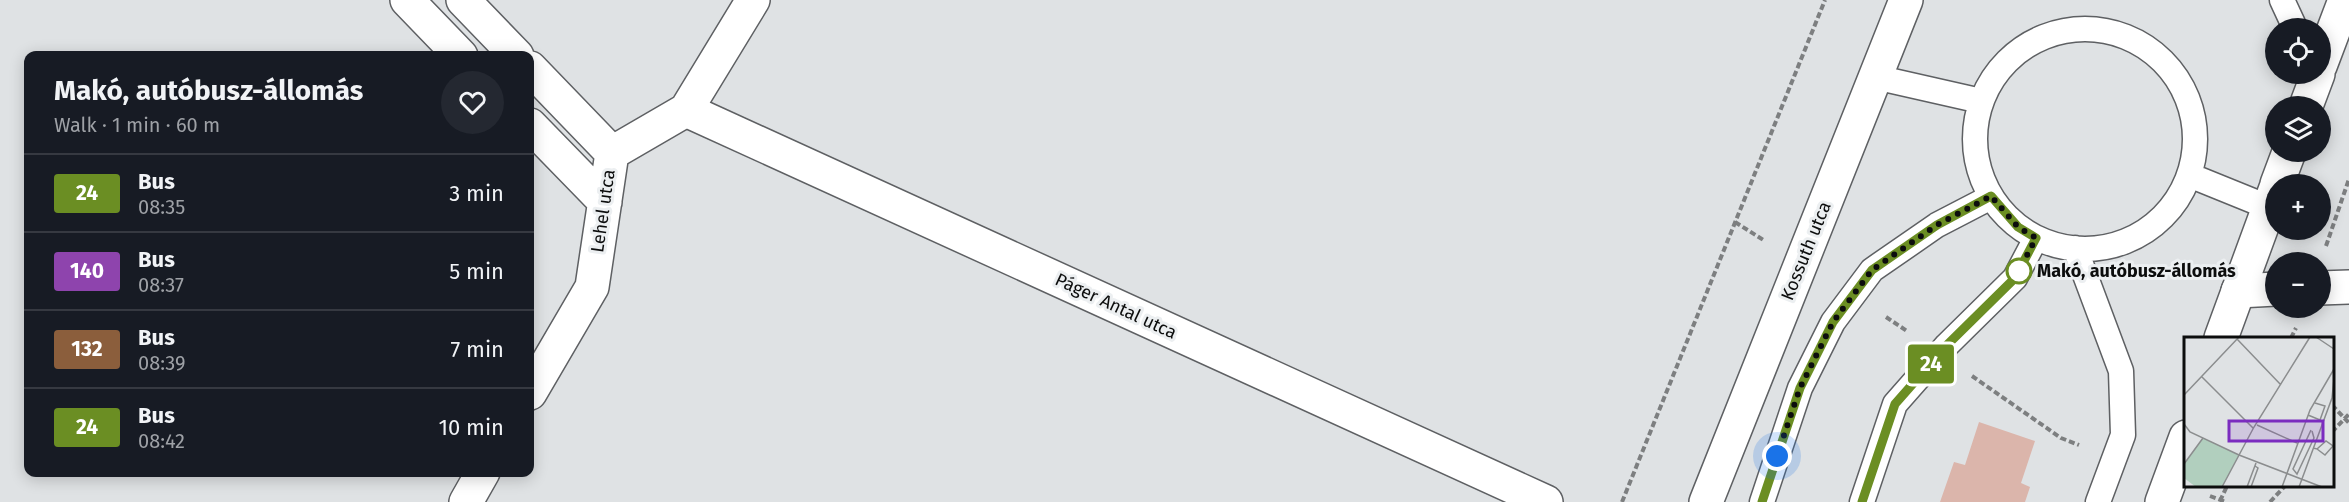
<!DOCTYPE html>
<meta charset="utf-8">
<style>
body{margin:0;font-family:"Fira Sans",sans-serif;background:#242831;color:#f1f3f6;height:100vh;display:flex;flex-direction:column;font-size:22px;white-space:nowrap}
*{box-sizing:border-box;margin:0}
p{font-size:20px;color:#9ea1a6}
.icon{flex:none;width:33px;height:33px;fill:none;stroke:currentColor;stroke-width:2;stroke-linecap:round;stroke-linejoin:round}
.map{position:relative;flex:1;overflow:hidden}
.drawer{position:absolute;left:24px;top:51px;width:510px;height:426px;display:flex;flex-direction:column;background:#171b24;border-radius:12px;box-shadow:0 3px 15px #0003}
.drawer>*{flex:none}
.badge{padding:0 12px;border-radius:4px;font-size:21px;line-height:39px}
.tools{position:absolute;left:2265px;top:18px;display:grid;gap:12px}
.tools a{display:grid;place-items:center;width:66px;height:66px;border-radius:50%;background:#171b24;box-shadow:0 3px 15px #0003;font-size:30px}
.you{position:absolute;width:30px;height:30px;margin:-15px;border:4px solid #fff;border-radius:50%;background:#1a73e8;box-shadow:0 0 0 9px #1a73e833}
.map>.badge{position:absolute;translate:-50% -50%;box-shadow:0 0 0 3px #fff}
.round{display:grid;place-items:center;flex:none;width:63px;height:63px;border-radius:32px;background:#242831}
.overview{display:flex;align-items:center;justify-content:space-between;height:102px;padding:0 30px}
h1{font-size:28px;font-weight:700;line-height:45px}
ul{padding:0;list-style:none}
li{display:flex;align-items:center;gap:18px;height:78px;padding:0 30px;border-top:2px solid #363941}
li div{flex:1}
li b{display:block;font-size:22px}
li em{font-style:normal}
li .badge{min-width:66px;font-weight:700;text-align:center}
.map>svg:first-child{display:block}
</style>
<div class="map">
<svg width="2349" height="502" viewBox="0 0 2349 502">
<rect width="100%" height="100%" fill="#dfe2e4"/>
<path fill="#dbb5ab" d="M1979 422 2035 441 2021 483 2030 487 2025 502H1940L1954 462 1965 465Z"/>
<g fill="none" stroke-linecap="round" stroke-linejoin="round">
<g stroke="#5e6063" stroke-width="27">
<path id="lane" d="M2282 0 2295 28
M1975 139a110 110 0 1 1 220 0a110 110 0 1 1-220 0Z
M1875 77 1981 101
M2189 175 2268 207
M2075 248 2121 371 2123 435 2098 502
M1762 502 1800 388 1833 322 1872 270 1937 225 1991 197
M1862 502 1895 404 1947 345 2015 278 2036 238"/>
</g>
<g stroke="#5e6063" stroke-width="36">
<path id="street" d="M407 0 461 56
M463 0 517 56
M530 68 612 153
M686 110 1546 502
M530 125 605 202
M2320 288 2349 287
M2238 291 2276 289
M530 393 592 287 612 153 686 110 753 0
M466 502 483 472"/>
</g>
<g stroke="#5e6063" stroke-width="36">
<path id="secondary" d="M2320 66 2345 0
M2306 106 2318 74
M2277 184 2289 152
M2221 338 2276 188
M1706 502 1906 0
M2162 502 2186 437"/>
</g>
<path stroke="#7d7f80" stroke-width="4" stroke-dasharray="6 3" stroke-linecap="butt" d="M1735 222 1765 241
M2326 246 2349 179
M1886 317 1907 331
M2291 338 2296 328
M1972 376 2061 438 2079 445
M2332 405 2349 423
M2332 432 2349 414
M2210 496 2226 502
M2220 501 2227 486
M1622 502 1825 0
M2270 502 2285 486"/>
<use href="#lane" stroke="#fff" stroke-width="24"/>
<use href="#street" stroke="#fff" stroke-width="33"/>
<use href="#secondary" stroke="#fff" stroke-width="33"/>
</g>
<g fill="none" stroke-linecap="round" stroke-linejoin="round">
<g stroke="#fff" stroke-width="14">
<path id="line" d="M1762 502 1800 388 1833 322 1872 270 1937 225 1991 196 2018 227 2036 238 2015 278 1947 345 1895 404 1862 502"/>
</g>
<use href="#line" stroke="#6b8e23" stroke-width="9"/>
<path stroke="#0c0d0d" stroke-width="6" stroke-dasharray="0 10.8" d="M1777 456 1800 388 1833 322 1872 270 1937 225 1991 196 2018 227 2036 238 2015 278 2019 271"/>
</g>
<circle fill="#fff" stroke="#6b8e23" stroke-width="3" cx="2019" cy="271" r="12"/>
<g text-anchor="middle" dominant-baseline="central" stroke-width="6" stroke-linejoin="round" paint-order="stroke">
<g font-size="18" fill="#0c0d0d" stroke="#eceff1">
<text transform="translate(603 211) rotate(-82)">Lehel utca</text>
<text transform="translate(1806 251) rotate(-68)">Kossuth utca</text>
<text transform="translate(1116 306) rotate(25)">Páger Antal utca</text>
</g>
<g font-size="18" font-weight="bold" fill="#0c0d0d" stroke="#eceff1" text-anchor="start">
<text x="2037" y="271">Makó, autóbusz-állomás</text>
</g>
</g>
<g transform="translate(2184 337)">
<rect width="150" height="150" fill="#dfe2e4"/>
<path d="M19 101 55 118 38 150H12L0 141V127Z" fill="#b1cfbe"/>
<path fill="none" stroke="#8b8d8e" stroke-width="1.5" d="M132 0 150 12M53 2 97 48M18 40 69 91M0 58 55 0M124 78 136 83 141 69 131 66M0 87 6 95 55 118 138 150M73 88 113 106M127 93 109 132 113 137 130 101 128 94M129 111 133 112 142 104 149 109 141 118 133 112M0 127 19 101M38 150 70 90 126 0M63 150 72 126M67 150 74 131 71 129M98 150 126 73 150 32M115 150 148 61 150 42"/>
<path fill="#7b2cbf" fill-opacity="0.15" stroke="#7b2cbf" stroke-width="3" d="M45 84H139V104H45Z"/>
<rect width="150" height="150" fill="none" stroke="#0c0d0d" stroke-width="3"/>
</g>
</svg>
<div class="tools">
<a><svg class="icon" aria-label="locate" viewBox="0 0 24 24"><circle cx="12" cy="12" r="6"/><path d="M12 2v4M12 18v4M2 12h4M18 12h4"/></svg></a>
<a><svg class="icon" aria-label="layers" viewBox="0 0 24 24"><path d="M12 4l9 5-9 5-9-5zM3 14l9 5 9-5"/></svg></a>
<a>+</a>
<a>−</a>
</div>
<div class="you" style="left:1777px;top:456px"></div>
<b class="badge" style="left:1931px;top:364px;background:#6b8e23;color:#fff">24</b>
<section class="drawer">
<div class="overview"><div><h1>Makó, autóbusz-állomás</h1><p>Walk · 1 min · 60 m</p></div><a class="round"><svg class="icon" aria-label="heart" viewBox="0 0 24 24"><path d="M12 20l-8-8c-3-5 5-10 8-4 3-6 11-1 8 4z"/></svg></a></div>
<ul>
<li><span class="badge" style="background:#6b8e23;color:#fff">24</span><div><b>Bus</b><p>08:35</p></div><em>3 min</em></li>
<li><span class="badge" style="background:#8e44ad;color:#fff">140</span><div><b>Bus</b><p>08:37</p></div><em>5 min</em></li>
<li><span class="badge" style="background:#8b5e3c;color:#fff">132</span><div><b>Bus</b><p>08:39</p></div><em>7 min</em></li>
<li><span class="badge" style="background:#6b8e23;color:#fff">24</span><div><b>Bus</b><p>08:42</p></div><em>10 min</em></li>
</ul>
</section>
</div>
